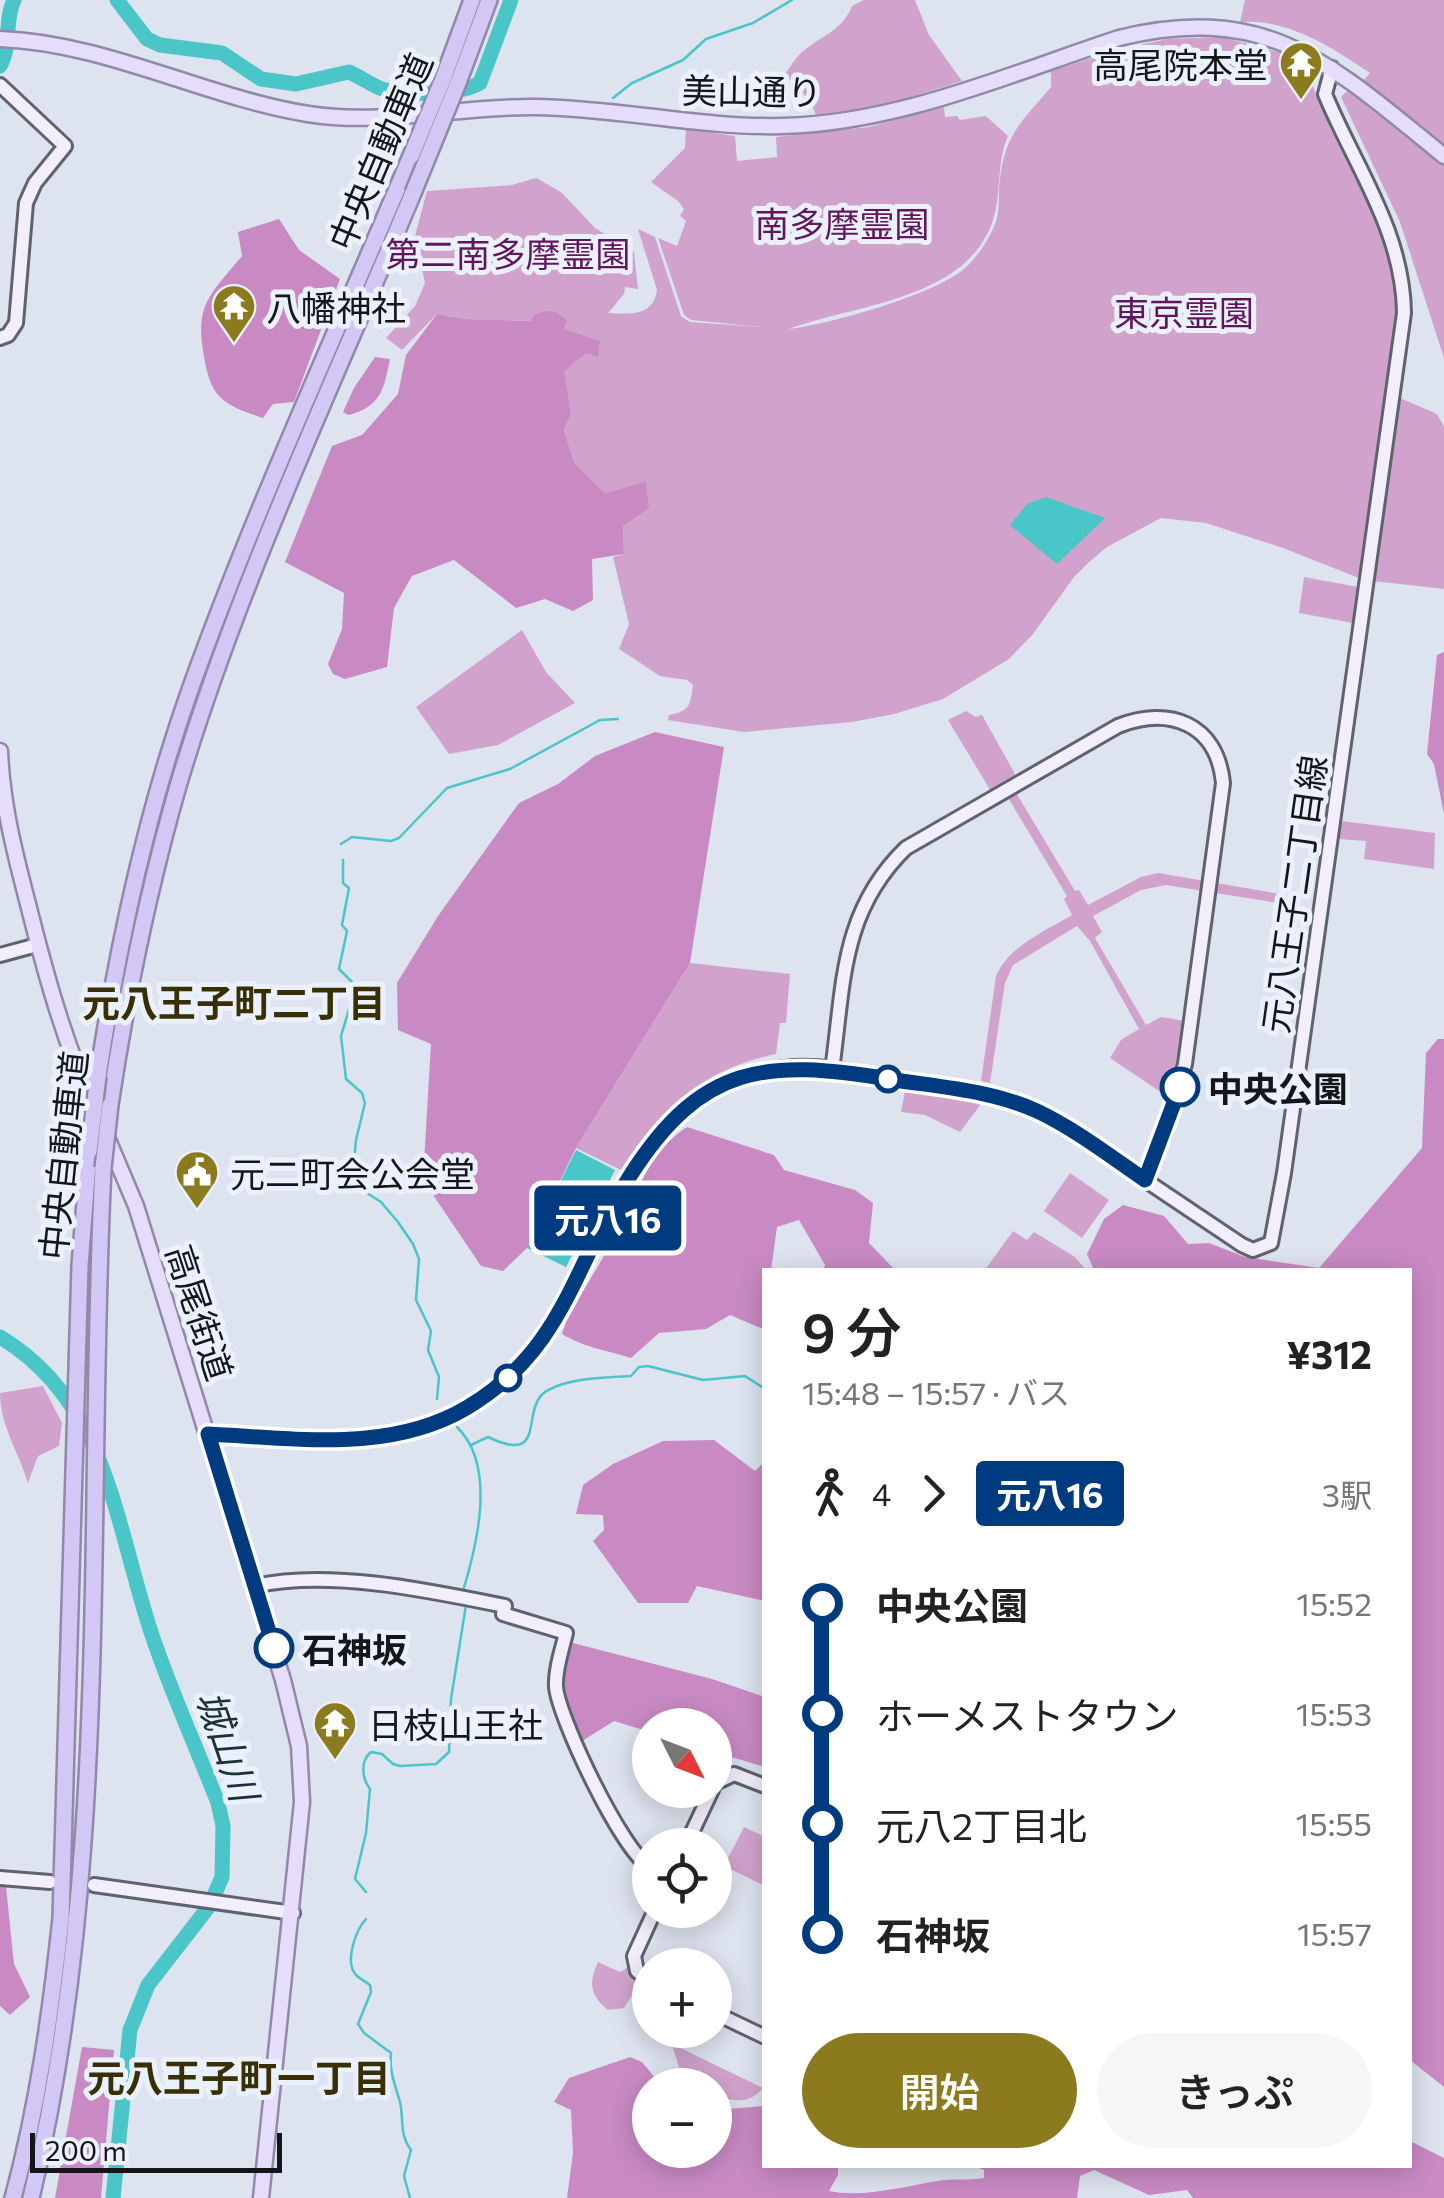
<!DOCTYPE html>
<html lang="ja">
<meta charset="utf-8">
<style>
body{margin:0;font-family:Commissioner,"Noto Sans JP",sans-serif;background:#f6f6f6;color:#222;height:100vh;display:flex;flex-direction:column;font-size:38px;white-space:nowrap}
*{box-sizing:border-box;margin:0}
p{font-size:32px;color:#767676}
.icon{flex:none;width:55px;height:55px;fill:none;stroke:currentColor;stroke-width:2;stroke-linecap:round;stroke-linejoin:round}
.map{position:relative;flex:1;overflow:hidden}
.drawer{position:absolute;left:762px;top:1268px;width:650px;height:900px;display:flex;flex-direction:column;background:#fff;border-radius:0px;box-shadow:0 5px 25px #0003}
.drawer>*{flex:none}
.badge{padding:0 20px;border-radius:8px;font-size:35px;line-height:65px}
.needle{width:65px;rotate:132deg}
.tools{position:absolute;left:632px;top:1708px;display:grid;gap:20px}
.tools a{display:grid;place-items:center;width:100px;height:100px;border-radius:50%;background:#fff;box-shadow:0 5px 25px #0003;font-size:50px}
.scale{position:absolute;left:30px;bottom:25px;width:252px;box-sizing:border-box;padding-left:10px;border:5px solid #14161a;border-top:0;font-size:28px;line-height:35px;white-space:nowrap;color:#14161a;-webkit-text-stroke:8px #eaf0fc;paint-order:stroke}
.map>.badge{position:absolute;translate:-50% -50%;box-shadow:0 0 0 5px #fff}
.legs{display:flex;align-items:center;gap:15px;height:110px;padding:0 40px;font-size:32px}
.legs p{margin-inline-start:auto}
.headline{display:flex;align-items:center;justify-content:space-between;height:170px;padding:0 40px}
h1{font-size:55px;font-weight:600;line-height:75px}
.button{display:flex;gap:20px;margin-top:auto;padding:20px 40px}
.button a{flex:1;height:115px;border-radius:60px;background:#8c7a1f;color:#fff;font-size:40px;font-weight:600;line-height:115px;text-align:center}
.button a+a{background:#f6f6f6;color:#222}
ul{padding:0 40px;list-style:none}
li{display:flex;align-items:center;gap:35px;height:110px;font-size:38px}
li i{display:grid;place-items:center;width:15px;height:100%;margin:0 12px;background:currentColor}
li i::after{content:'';width:25px;height:25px;margin:-12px;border:8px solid;border-radius:50%;background:#fff}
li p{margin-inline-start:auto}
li:first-child i{background:linear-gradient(#0000 50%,currentColor 0)}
li:last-child i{background:linear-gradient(currentColor 50%,#0000 0)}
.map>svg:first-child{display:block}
</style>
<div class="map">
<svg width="1444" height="2198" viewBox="0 0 1444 2198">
<rect width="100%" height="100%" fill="#dde3ef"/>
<path fill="#d1a3cc" d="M864 0H915L929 35 962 81 886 105 816 115 810 101 785 74C790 67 794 60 800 54 818 37 843 31 852 6Z
M1245 0H1444V358L1400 222 1341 97C1350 87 1361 85 1370 73 1332 47 1287 18 1240 22Z
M1222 37 1292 56 1304 65 1331 130 1387 243 1393 268 1397 304 1386 392 1437 414 1444 427V589L1364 580 1283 548 1206 523 1161 518 1107 547 1089 562 1074 577 1033 634 1009 659 943 699 894 714 852 722 744 732 668 720 669 715C690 711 690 706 693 685L687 680 660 676 619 649 629 624 613 557 624 554 623 526 646 483 605 493 574 462 564 430 571 414 563 371 586 352 532 321 466 319 437 314 402 350 386 338 415 306 425 283 415 236 427 191 512 185 536 178 561 192 595 228 634 252 638 289 625 287 624 294 608 313C630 314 653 317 657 290L638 229 655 237 681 316 690 322 761 327 691 320 684 315 658 238 677 246 686 221 680 216 684 209 678 201 651 182 685 148 686 129 735 136 737 161 777 157 776 137 869 127 944 107 945 117 957 116 960 120 986 116 1008 136C996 163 1002 193 993 220 967 300 856 304 789 329 830 324 933 295 964 269 977 258 993 234 997 218 1000 205 998 191 1000 179 1005 134 1023 120 1051 87V71L1117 50 1167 39Z
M1304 577 1358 587 1353 623 1299 613Z
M522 630 546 672 575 703 498 745 449 754 416 707Z
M966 711 976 717 982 715 1015 774 1014 780 992 793 948 720Z
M1015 791 1075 891 1079 890 1088 905 1141 877 1158 873 1286 895 1284 904 1166 885 1141 890 1093 916 1102 932 1095 938 1146 1025 1161 1017 1185 1021 1173 1088 1162 1093 1110 1058 1121 1040 1139 1029 1090 941 1077 926 1013 965 1005 983 990 1083 981 1081 996 976C1009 946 1045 931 1072 915L1064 899 1067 896 1007 796Z
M1342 821 1435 833 1434 869 1364 859 1366 841 1339 839Z
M690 963 790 974 786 1023H780L776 1054C700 1070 664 1108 623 1171L576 1148Z
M906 1086 984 1100 960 1132 925 1115 901 1112Z
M1070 1173 1109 1200 1082 1238 1044 1211Z
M1013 1231 1027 1240 1034 1232 1075 1257 1086 1270H985Z
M43 1386 62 1423 59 1446 38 1456 28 1483C19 1453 0 1425 0 1393Z
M744 1827 765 1837 763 1885 724 1866Z
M598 1962 620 1972 633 1964 645 1978 642 1991 634 1992 624 2008 608 2010C589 1994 589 1983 598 1962Z
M672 2044 763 2088C748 2105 736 2101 715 2096V2085H684Z"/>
<path fill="#c98ac3" d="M279 219 299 250 340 279 294 402 273 404 263 418C228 406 212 401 205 362 194 306 207 298 242 256L238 232Z
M545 311 556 312 567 320 564 329 600 341 598 357 586 353 564 371 571 414 564 430 574 462 605 493 646 482 649 508 623 526 624 554 592 559 593 600 573 611 545 599 516 608 454 560 412 576 394 608 387 667 345 679 333 674 328 664 342 629 344 593 285 562 332 446 362 435 398 394 406 355 437 314 466 319 531 321 535 314Z
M375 357 390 359C384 389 381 407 348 415L343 412 354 388Z
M1444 652V814L1434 764 1427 754 1437 655Z
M655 732 724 747 690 963 576 1148 527 1248 503 1271 481 1266 423 1180 431 1044 398 1030 397 983 438 916 519 803 558 784 595 756Z
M1438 1039H1444V2087L1410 2060V1270H1094L1087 1254 1104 1219 1123 1205 1164 1216 1188 1244 1209 1243 1245 1257 1319 1268 1422 1148 1426 1053Z
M687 1127 774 1155 784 1170 855 1190 873 1203 869 1243 895 1270H823L825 1265 799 1220 777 1227 771 1270H765V1330L730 1315 706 1329 659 1333 631 1358C603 1349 588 1349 562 1334L567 1319C585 1287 605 1256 622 1223 640 1186 651 1150 687 1127Z
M714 1440 755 1471 765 1461V1601L697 1586 688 1603H638L593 1541 604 1530 603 1515 576 1514 583 1485 613 1464 663 1441Z
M573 1643 712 1679 765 1697V1767L715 1752V1725H650V1732L614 1721 582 1741C561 1697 556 1690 573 1643Z
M0 1885 6 1887 14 1964 30 1997 10 2015 0 2006Z
M82 2047 114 2050 101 2198H55Z
M630 2057 642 2062 661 2085H650V2150H715V2110L765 2106V2165H838V2175L829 2191C861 2198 903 2187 937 2181 952 2178 968 2181 984 2178V2170L971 2165H1410V2141L1444 2158V2198H1193L1187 2190 1149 2195 1094 2170 1080 2176 1077 2198H567L573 2153 571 2110 554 2102 569 2078Z"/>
<path fill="#4ac5c8" d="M1046 497 1105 518 1057 564 1010 525 1027 504Z
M576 1150 615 1170 566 1267 527 1248Z"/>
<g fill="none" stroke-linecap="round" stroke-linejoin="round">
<path stroke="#4ac5c8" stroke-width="2.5" d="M476 86 482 89
M613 98 632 83 683 60 706 39 753 23 792 0
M341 844 352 837 391 841 399 838 447 788 510 769 600 720 618 719
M343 860V883L349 888 342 925 347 931 339 969 356 986 341 1036 346 1079 362 1093 365 1103 356 1140 353 1174 359 1188 381 1202 398 1222 413 1244 419 1259 416 1300 431 1331 428 1350 439 1377 437 1399
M457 1427C497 1466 477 1545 463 1591
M471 1445 488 1437C548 1466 520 1410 545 1392 566 1378 607 1377 631 1376L639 1367 648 1366 703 1380 745 1376 765 1389
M366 1892 355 1879 366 1833 370 1789C362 1779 360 1761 371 1752L382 1754 393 1764 400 1766 436 1764 449 1752 451 1699 466 1605
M366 1919C356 1930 344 1961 356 1975 360 1979 365 1981 370 1985L371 1992 358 2024 364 2033 391 2053C389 2072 395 2084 400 2102 404 2120 399 2134 411 2150L404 2176 410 2198"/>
<path stroke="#4ac5c8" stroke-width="15" d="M117 0 147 39 160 45 222 53 261 79 296 84 349 72C361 77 372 86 385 90 405 96 463 94 480 83L511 0
M0 66C12 44 4 21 14 0
M0 1337C107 1401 115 1523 151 1632 170 1690 196 1746 218 1803L223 1826 222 1877 210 1905 148 1985 130 2030 113 2198"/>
<g stroke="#5e636d" stroke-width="18">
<path id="secondary" d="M0 85 65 146 35 183 26 203 16 323 8 335 0 338
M0 955 37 945
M832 1070C844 985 840 912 906 848L1118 726C1169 706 1217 723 1223 783L1185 1064 1164 1135 1145 1180
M208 1434C294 1438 391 1454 468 1407 558 1352 578 1267 626 1181 663 1116 718 1072 794 1067 831 1065 870 1076 907 1082 951 1089 998 1092 1039 1112 1073 1129 1104 1152 1135 1173 1171 1198 1207 1221 1242 1245L1253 1250 1271 1243 1284 1173 1404 313C1403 231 1355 167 1325 94L1332 68
M255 1586C329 1569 431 1591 505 1606L503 1614 566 1633C562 1650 555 1669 556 1687 559 1719 623 1853 650 1867
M715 1783 734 1774 765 1786
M686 1845 712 1790
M0 1878 50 1882
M94 1885 293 1913
M650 1980 637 1971 634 1956 655 1910
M715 2013 765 2037"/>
</g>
<g stroke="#9089a9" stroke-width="19">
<path id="primary" d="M0 39C106 43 204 97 308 114 382 126 460 106 535 107 618 108 700 128 783 126 899 123 1010 74 1119 38 1270 1 1334 67 1444 156
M0 751C2 804 15 854 28 904 46 976 65 1044 95 1111
M106 1135 136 1206 283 1680 299 1746 302 1802 261 2198"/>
</g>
<g stroke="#9089a9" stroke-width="20">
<path id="highway" d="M443 79 472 0
M458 83 489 0
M98 1076C118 944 146 813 191 687 256 506 337 332 411 156
M110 1105C126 998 148 891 178 786 239 582 331 389 413 193
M13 2198C38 2106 51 2012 61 1918L80 1265 89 1151
M31 2198C112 1862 86 1511 103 1168"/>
</g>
<use href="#secondary" stroke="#f2eefc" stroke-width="12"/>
<use href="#primary" stroke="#e5ddfa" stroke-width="14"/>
<use href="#highway" stroke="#d3c7f6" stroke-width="15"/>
<g stroke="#9089a9" stroke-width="20" stroke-linecap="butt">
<path id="highway-bridge" d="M411 156 443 79
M413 193 458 83
M89 1151 98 1076
M103 1168 110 1105"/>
</g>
<use href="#highway-bridge" stroke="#d3c7f6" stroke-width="15"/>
</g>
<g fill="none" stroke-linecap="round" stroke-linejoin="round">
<g stroke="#fff" stroke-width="22">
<path id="line-1" d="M274 1648 208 1434C294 1438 390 1454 468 1407 565 1349 574 1263 630 1176 702 1063 766 1059 889 1079 938 1087 991 1090 1037 1111 1075 1129 1110 1156 1145 1180L1180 1087"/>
</g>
<use href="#line-1" stroke="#003b80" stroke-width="15"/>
</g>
<defs>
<g id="temple-pin" transform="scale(2.25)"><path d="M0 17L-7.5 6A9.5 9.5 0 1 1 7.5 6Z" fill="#8c7a1f" stroke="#eaf0fc"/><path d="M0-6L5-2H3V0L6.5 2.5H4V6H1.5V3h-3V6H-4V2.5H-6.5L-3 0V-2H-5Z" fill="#fff"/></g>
<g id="civic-pin" transform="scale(2.25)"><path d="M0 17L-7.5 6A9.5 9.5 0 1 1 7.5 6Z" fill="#8c7a1f" stroke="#eaf0fc"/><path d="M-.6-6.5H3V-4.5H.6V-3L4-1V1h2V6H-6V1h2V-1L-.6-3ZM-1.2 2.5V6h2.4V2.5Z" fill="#fff"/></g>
</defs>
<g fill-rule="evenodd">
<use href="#temple-pin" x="1301" y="63"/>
<use href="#temple-pin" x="234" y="306"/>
<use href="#civic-pin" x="197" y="1172"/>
<use href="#temple-pin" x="335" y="1723"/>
</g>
<g fill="#fff" stroke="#003b80" stroke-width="5">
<circle cx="888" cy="1079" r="12"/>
<circle cx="1180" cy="1087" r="18"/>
<circle cx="508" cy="1378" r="12"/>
<circle cx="274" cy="1648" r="18"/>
</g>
<g text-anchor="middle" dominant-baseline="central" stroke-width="10" stroke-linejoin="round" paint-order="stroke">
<g font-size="35" fill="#14161a" stroke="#eaf0fc" text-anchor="start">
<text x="1268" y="63" text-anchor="end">高尾院本堂</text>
<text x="266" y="306">八幡神社</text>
<text x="230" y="1172">元二町会公会堂</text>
<text x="368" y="1723">日枝山王社</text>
</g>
<g font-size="35" fill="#14161a" stroke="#eaf0fc">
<text transform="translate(752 90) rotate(1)">美山通り</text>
<text transform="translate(379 151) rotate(-67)">中央自動車道</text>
<text transform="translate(1293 894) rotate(-82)">元八王子二丁目線</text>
<text transform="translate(62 1155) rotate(-84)">中央自動車道</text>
<text transform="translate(201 1312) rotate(72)">高尾街道</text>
</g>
<g font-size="35" fill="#60155d" stroke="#eaf0fc">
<text x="842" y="222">南多摩霊園</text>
<text x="508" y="252">第二南多摩霊園</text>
<text x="1184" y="311">東京霊園</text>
</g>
<g font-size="35" font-weight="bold" fill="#14161a" stroke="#eaf0fc" text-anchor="start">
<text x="1208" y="1087">中央公園</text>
<text x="302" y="1648">石神坂</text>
</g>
<g font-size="38" font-weight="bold" fill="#382f03" stroke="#eaf0fc">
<text x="234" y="1001">元八王子町二丁目</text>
<text x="239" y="2076">元八王子町一丁目</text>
</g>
<g font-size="38" font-style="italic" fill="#1c3131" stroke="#eaf0fc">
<text transform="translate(229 1745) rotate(71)">城山川</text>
</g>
</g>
</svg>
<div class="tools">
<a><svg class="needle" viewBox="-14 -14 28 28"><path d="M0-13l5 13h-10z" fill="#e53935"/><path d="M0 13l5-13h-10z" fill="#767676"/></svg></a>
<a><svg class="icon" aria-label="locate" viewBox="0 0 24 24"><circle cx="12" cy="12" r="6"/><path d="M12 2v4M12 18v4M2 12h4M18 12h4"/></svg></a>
<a>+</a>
<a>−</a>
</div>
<div class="scale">200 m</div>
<b class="badge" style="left:608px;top:1218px;background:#003b80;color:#fff">元八16</b>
<section class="drawer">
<div class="headline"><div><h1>9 分</h1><p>15:48 – 15:57 · バス</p></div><b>¥312</b></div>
<div class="legs"><svg class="icon" aria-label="walk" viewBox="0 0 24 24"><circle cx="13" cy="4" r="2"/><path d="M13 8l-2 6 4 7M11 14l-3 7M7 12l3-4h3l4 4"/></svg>4<svg class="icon" aria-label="forward" viewBox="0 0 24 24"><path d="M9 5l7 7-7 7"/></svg><b class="badge" style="background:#003b80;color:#fff">元八16</b><p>3駅</p></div>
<ul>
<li><i style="color:#003b80"></i><b>中央公園</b><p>15:52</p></li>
<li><i style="color:#003b80"></i><span>ホーメストタウン</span><p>15:53</p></li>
<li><i style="color:#003b80"></i><span>元八2丁目北</span><p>15:55</p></li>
<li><i style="color:#003b80"></i><b>石神坂</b><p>15:57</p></li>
</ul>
<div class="button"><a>開始</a><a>きっぷ</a></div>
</section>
</div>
